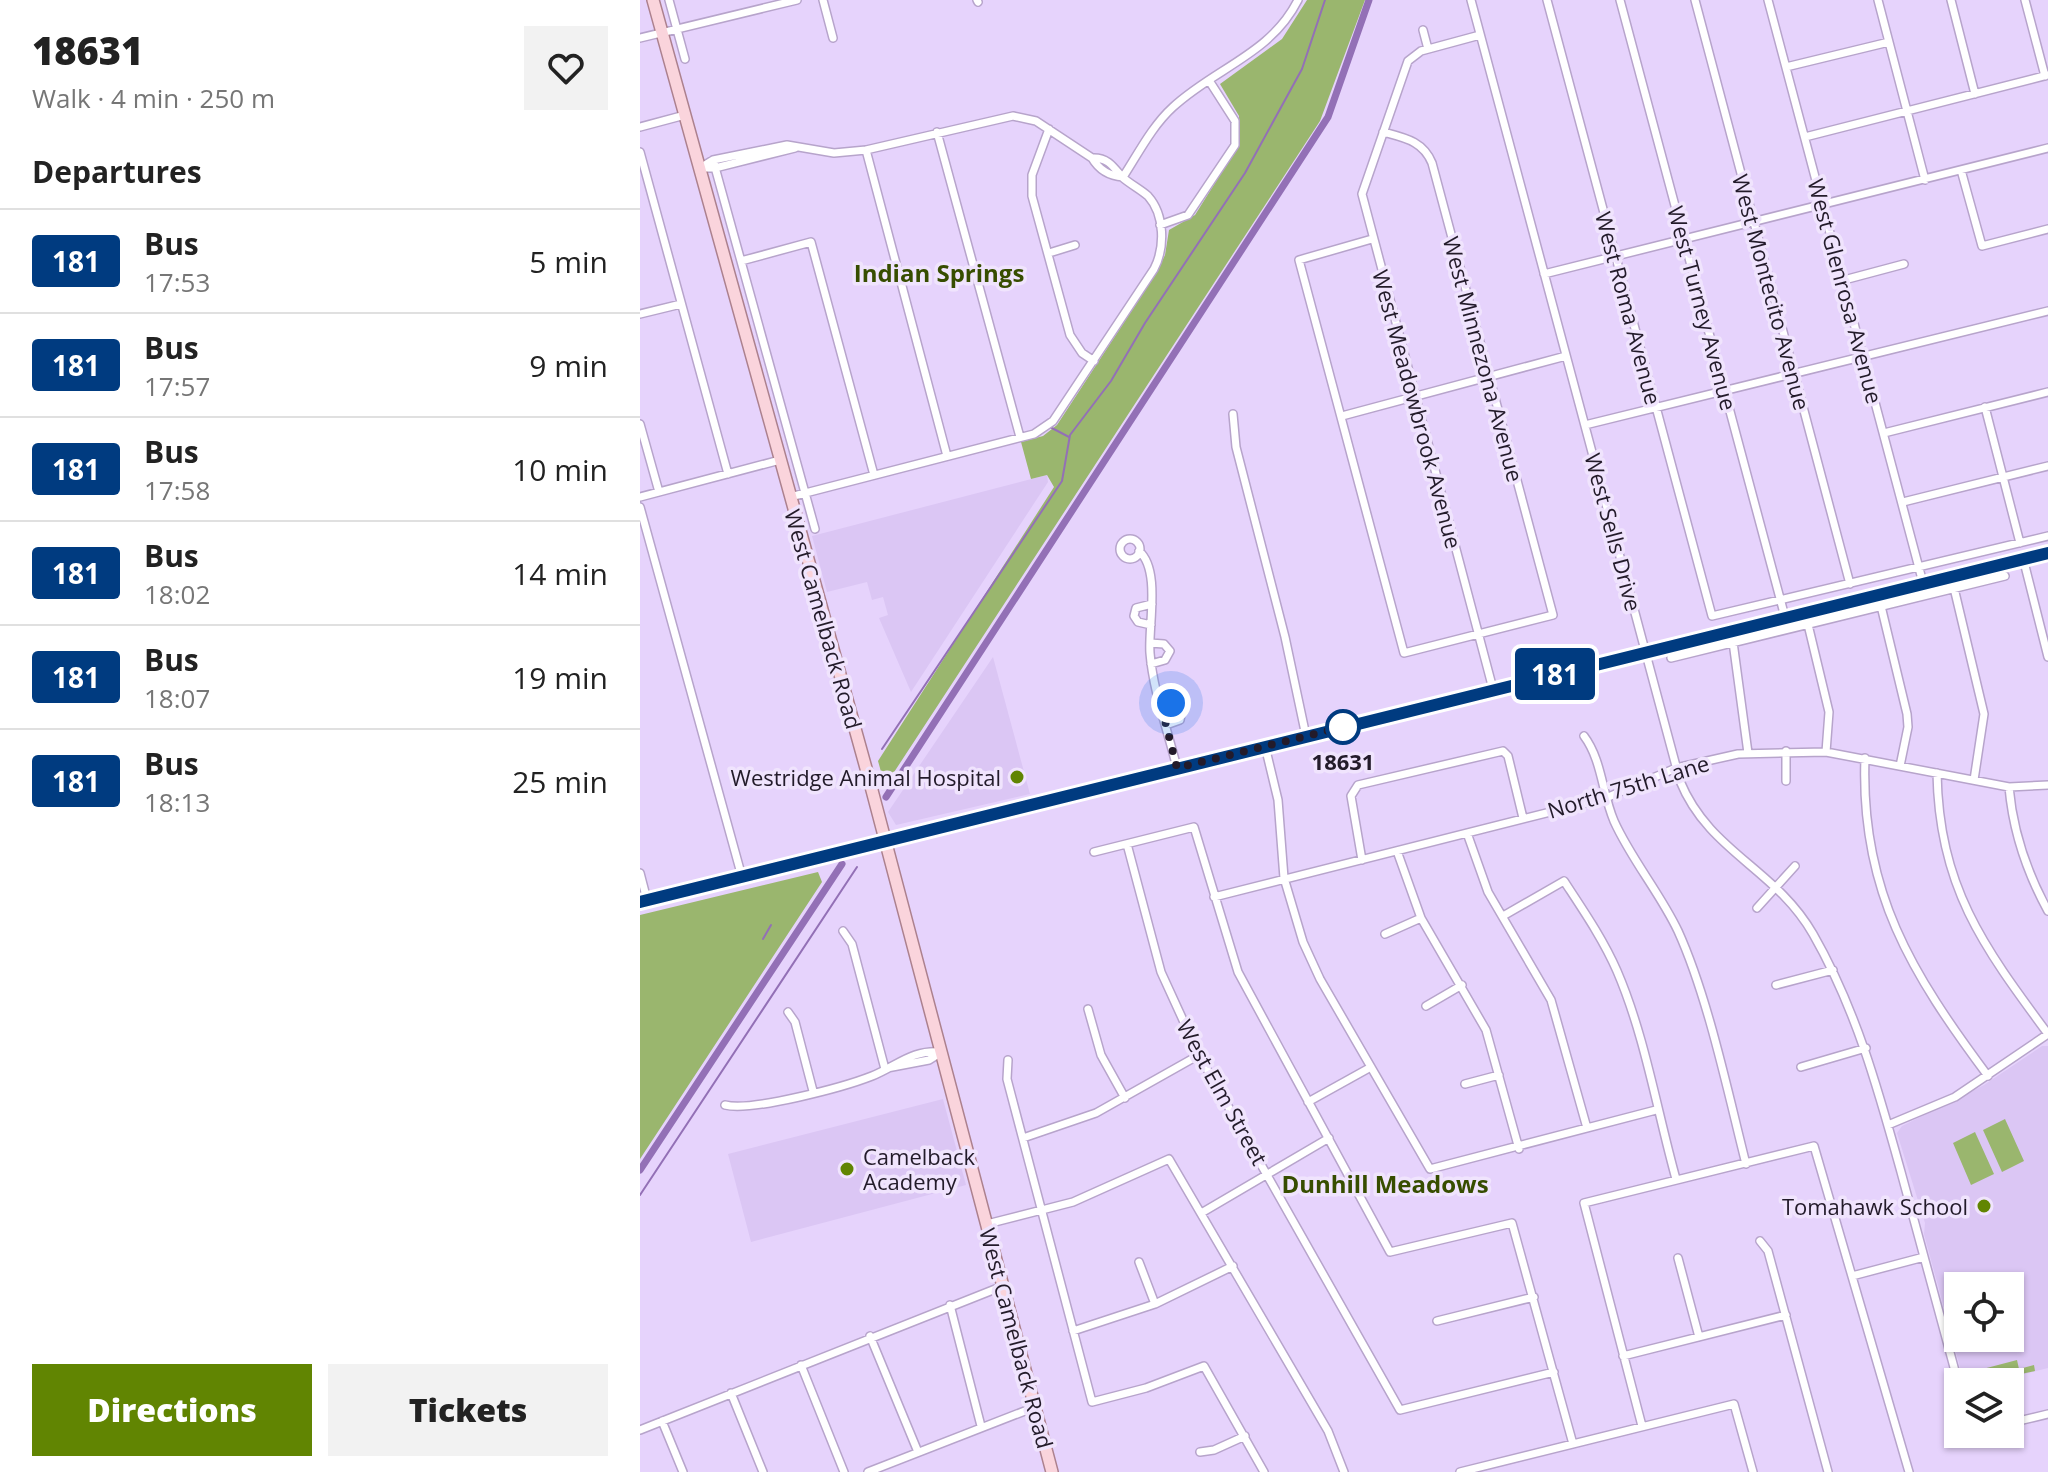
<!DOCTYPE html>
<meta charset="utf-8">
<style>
body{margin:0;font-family:"Open Sans",sans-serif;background:#f2f2f2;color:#222;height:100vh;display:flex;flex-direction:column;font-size:30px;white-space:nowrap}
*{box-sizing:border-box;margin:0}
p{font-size:26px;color:#767676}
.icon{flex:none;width:44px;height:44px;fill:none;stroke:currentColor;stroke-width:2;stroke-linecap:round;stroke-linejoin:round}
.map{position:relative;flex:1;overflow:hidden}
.panel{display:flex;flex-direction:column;background:#fff;width:640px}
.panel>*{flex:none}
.badge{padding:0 16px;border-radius:6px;font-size:28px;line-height:52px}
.controls{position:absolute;left:1304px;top:1272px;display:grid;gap:16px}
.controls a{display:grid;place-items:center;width:80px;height:80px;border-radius:0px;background:#fff;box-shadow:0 2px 6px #0004;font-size:40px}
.you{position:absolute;width:40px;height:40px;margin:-20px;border:6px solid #fff;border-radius:50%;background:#1a73e8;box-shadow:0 0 0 12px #1a73e833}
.map>.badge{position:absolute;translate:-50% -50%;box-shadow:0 0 0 4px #fff}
h2{padding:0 32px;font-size:30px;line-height:72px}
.round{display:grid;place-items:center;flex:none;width:84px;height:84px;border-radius:0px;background:#f2f2f2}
.head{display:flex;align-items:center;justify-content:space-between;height:136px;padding:0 32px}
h1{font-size:38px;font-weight:800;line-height:60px}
.button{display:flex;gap:16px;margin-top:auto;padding:16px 32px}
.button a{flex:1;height:92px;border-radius:0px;background:#618502;color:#fff;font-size:32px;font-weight:800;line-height:92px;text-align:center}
.button a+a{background:#f2f2f2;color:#222}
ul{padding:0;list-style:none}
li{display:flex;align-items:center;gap:24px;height:104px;padding:0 32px;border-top:2px solid #e0e0e0}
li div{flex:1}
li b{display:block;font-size:30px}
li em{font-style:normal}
li .badge{min-width:88px;font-weight:700;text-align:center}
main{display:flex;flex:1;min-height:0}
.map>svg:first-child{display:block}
</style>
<main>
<section class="panel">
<div class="head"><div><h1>18631</h1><p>Walk · 4 min · 250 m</p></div><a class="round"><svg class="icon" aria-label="heart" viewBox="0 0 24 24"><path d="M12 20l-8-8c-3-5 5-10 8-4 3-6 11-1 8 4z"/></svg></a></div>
<h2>Departures</h2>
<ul>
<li><span class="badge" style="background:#003b80;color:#fff">181</span><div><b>Bus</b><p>17:53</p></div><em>5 min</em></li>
<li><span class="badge" style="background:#003b80;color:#fff">181</span><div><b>Bus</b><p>17:57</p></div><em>9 min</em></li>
<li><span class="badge" style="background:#003b80;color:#fff">181</span><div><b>Bus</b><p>17:58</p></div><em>10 min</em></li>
<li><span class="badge" style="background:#003b80;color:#fff">181</span><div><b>Bus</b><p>18:02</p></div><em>14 min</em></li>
<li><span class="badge" style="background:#003b80;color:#fff">181</span><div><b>Bus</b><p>18:07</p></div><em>19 min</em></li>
<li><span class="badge" style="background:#003b80;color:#fff">181</span><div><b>Bus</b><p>18:13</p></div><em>25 min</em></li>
</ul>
<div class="button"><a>Directions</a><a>Tickets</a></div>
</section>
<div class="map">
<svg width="1408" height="1472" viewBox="0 0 1408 1472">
<rect width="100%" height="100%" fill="#e6d3fc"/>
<path fill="#dbc6f4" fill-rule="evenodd" d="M407 475 408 482 271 692 239 618 248 615 243 597 232 600 227 582 187 592 172 536Z
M353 657 390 794 256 825 248 812Z
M1402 1046H1408V1368L1353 1382H1324L1284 1234 1285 1223 1257 1133 1262 1126 1344 1085ZM1318 1286H1370V1338H1318Z
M303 1099 326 1185 111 1242 88 1154Z"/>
<path fill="#9ab66e" d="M667 0H725L680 121 245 786 238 761 414 487 407 475 391 479 381 442 403 436 417 425 515 275 525 255 529 230 555 215 600 143 599 116 580 84 642 39Z
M178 872 182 882 0 1159V915Z
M1365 1119 1384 1161 1362 1172 1343 1130Z
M1335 1132 1354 1174 1331 1185 1313 1143Z
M1377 1360 1379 1369 1394 1365 1395 1371 1343 1382 1339 1370Z"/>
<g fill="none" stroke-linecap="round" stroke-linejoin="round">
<path stroke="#9370b6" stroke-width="2" d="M410 427 429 437
M242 749 422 481 430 435 471 381 505 323 605 173 662 69 685 0
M123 939 131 925
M0 1195 217 867"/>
<path stroke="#9370b6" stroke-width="7" d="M246 797 688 117 729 0
M0 1170 202 864"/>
<g stroke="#b7a4cb" stroke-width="10">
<path id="street" d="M29 0 45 59
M183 0 193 38
M337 0 338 2
M831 0 1040 781C1069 852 1135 868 1173 934 1216 1009 1238 1089 1261 1172 1280 1242 1299 1312 1318 1382
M907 0 1072 616 1408 536
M980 0 1145 617
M1055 0 1210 584
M1128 0 1283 583
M1238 0 1285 180
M1311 0 1335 94
M1385 0 1405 76
M783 30 788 49
M840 35 781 51 768 61 722 194 853 689
M0 38 157 0
M1146 67 1249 42
M0 127 45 115
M409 129 392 175V196L430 335 442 353 454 361
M297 132 380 437
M1165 137 1408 75
M226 150 307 456
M0 152 88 474
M73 160 175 529
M60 168 73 160 147 145 194 153 226 150 373 116 396 121 452 158C459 170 469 176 483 177
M60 168H75L155 148
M1321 170 1342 246 1408 229
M483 177C498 154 512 126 533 107 575 68 631 54 658 0
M520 225 548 215 595 145V121L570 82
M732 239 659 260 764 653 913 615 792 163C783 141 765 138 743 132
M409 253 435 245
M101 261 171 242 234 475
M904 274 1408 148
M1204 280 1264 264
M0 314 41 304
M1345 407 1380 543
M593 414 596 447 645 637 666 736
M702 416 926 356
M0 424 19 492
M945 425 1408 311
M1244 433 1408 392
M0 497 140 460
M150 497 394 434 413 421 514 269C525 248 525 215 508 196 500 189 490 184 482 177 473 166 467 157 452 158
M1263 502 1408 466
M0 507 102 877
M480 549a10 10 0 1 1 20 0a10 10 0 1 1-20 0Z
M499 551C521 570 508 626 510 653 513 691 528 731 537 768
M1383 558 1408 657
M1314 588 1344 714 1334 780
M1241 606 1267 714 1268 727 1260 766
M1165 612 1189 712 1186 752
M511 625 498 622 494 616 496 608 512 604
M1093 642 1108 753
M510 643 524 644 530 651 525 660 511 664
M1031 658 1365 576
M521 705 537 703 542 709 540 720 526 725
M944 736C962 760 962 793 974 821 991 859 1020 893 1038 931 1068 997 1088 1093 1106 1164
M625 746 638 800 644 878 663 942 680 979 790 1169 1016 1110
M1146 751V781
M1225 758C1220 891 1272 974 1348 1076
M1369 787C1373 832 1386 871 1408 911
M827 833 848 892 911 1000 947 1128
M487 844 521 972 559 1055 760 1410 914 1372
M757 851 781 918 846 1030 879 1149
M454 852 554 827 598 972 750 1252 872 1223 933 1444
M722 860 711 796 718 785 863 751 868 756 883 818
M0 873 7 900
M574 897 966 798 1036 768 1098 754 1186 752 1369 787 1408 785
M1117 908 1155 866
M863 916 924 881C943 910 963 939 977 971 1005 1036 1017 1111 1036 1179
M203 931 212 944 245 1069
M745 934 781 918
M1136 985 1193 970
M786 1006 822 985
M448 1009 461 1055 485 1098
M148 1012 155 1022 173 1091
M368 1060 367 1079 452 1402 506 1388 564 1366 624 1472
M1161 1067 1226 1048
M247 1068 289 1060 300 1053
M825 1084 859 1075
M668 1102 731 1067
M85 1105C111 1112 204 1087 232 1076 257 1066 272 1049 302 1052
M1248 1125 1315 1097 1408 1034C1343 946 1299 887 1297 773
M383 1138 456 1113 559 1055
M563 1212 689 1138
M347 1224 433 1202 529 1159 688 1431 704 1472
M1120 1241 1128 1251 1188 1472
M1038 1258 1059 1337
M499 1262 515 1304
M1212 1276 1284 1257
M310 1305 341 1426
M797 1321 894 1297
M433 1331 515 1304 593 1266
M230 1336 278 1452
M983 1356 1146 1315
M161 1365 204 1472
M91 1393 123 1472
M22 1421 43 1472
M1370 1423 1408 1414
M1002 1426 944 1203 1174 1146 1269 1472
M0 1430 363 1286
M560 1452 574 1450 605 1436
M228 1472 395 1407
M820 1472 1094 1404 1113 1472"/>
</g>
<g stroke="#b7a4cb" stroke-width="12">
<path id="secondary" d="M0 902 1408 553"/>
</g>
<g stroke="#ac818e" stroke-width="14">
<path id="primary" d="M13 0 229 779 412 1472"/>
</g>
<use href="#street" stroke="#fff" stroke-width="7"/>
<use href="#secondary" stroke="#fceaed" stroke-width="9"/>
<use href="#primary" stroke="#fad4dc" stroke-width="11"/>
</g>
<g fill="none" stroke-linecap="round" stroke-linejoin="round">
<g stroke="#fff" stroke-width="18">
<path id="line" d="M0 902 1408 553"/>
</g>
<use href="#line" stroke="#003b80" stroke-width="12"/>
<path stroke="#231b2a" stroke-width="8" stroke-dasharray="0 14.4" d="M531 703 521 705 537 768 703 727"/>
</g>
<circle fill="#fff" stroke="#003b80" stroke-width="4" cx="703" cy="727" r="16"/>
<g fill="#618502" stroke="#f0e4fd" stroke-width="3">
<circle cx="377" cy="777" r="8"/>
<circle cx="207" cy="1169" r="8"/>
<circle cx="1344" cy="1206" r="8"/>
</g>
<g text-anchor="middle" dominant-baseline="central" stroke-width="7" stroke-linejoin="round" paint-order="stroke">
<g font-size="22" fill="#231b2a" stroke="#f0e4fd">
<text transform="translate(1206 291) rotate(75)">West Glenrosa Avenue</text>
<text transform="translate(1132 292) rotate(75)">West Montecito Avenue</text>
<text transform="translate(989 308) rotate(75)">West Roma Avenue</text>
<text transform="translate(1063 308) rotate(75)">West Turney Avenue</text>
<text transform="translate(844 359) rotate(75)">West Minnezona Avenue</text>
<text transform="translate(778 409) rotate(75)">West Meadowbrook Avenue</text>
<text transform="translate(974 532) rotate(75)">West Sells Drive</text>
<text transform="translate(184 619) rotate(74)">West Camelback Road</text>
<text transform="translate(988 786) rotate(-17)">North 75th Lane</text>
<text transform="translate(583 1092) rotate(61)">West Elm Street</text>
<text transform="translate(377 1338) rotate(75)">West Camelback Road</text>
</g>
<g font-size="22" font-weight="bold" fill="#231b2a" stroke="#f0e4fd">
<text x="703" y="761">18631</text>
</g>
<g font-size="22" fill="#231b2a" stroke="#f0e4fd" text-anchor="end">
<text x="361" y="777">Westridge Animal Hospital</text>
<text x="223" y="1156" text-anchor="start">Camelback<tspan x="223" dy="25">Academy</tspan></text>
<text x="1328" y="1206">Tomahawk School</text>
</g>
<g font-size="24" font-weight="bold" fill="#374d00" stroke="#f0e4fd">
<text x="299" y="272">Indian Springs</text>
<text x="745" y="1183">Dunhill Meadows</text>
</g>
</g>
</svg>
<div class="controls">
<a><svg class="icon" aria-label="locate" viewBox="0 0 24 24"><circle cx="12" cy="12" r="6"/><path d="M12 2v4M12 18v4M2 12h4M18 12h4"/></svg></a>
<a><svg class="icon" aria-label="layers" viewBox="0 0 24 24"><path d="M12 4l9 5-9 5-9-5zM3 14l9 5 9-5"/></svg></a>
</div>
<div class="you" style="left:531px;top:703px"></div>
<b class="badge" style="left:915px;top:674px;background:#003b80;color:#fff">181</b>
</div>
</main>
